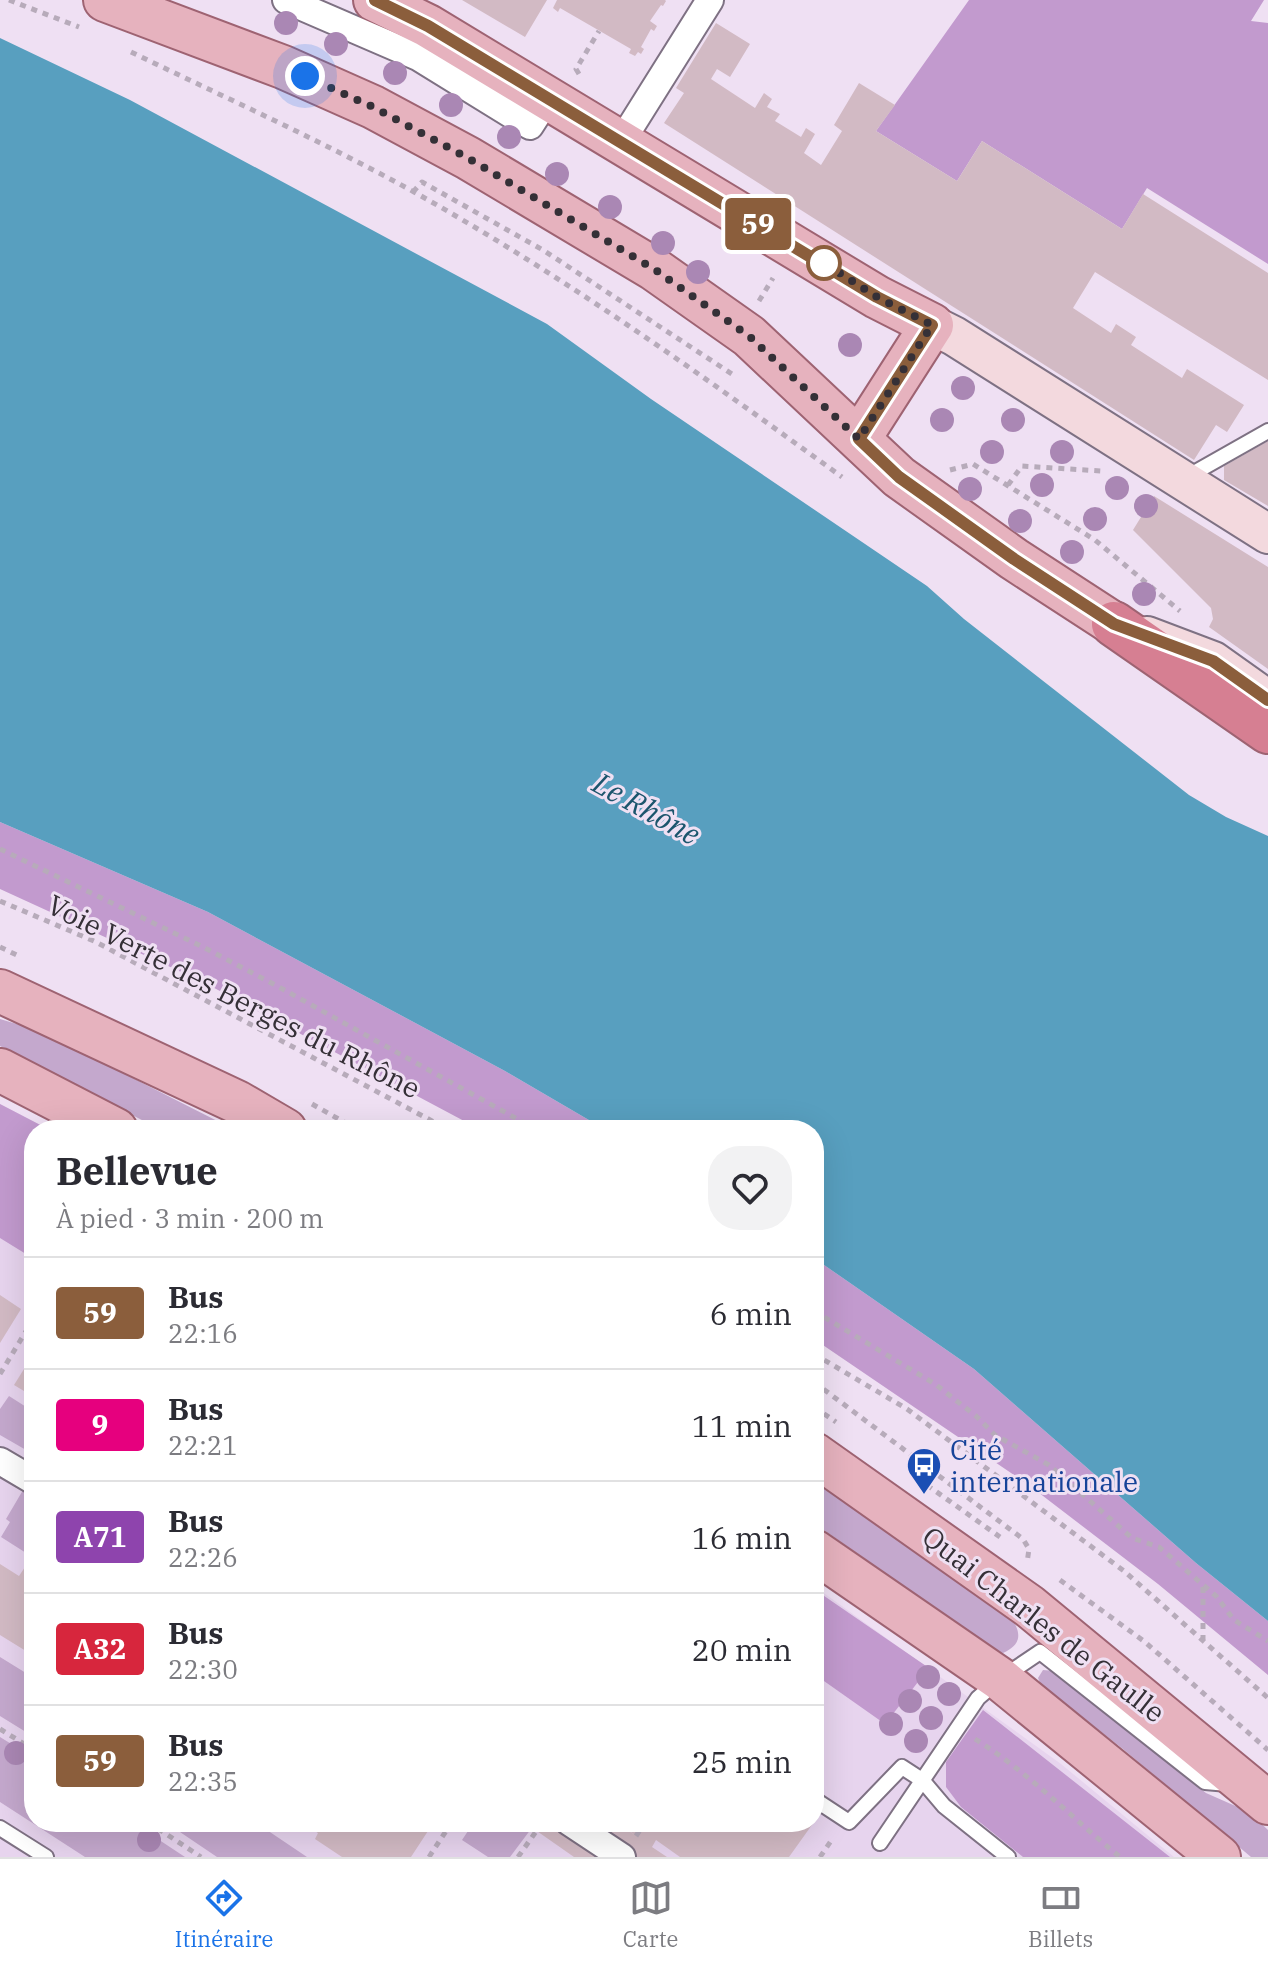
<!DOCTYPE html>
<html lang="fr">
<meta charset="utf-8">
<style>
body{margin:0;font-family:"IBM Plex Serif",serif;background:#f2f2f3;color:#2b2b33;height:100vh;display:flex;flex-direction:column;font-size:30px;white-space:nowrap}
*{box-sizing:border-box;margin:0}
p{font-size:26px;color:#7c7c81}
.icon{flex:none;width:44px;height:44px;fill:none;stroke:currentColor;stroke-width:2;stroke-linecap:round;stroke-linejoin:round}
.map{position:relative;flex:1;overflow:hidden}
.details{position:absolute;left:24px;top:1120px;width:800px;height:712px;display:flex;flex-direction:column;background:#fff;border-radius:32px;box-shadow:0 8px 32px #0002}
.details>*{flex:none}
.badge{padding:0 16px;border-radius:6px;font-size:28px;line-height:52px}
.you{position:absolute;width:40px;height:40px;margin:-20px;border:6px solid #fff;border-radius:50%;background:#1a73e8;box-shadow:0 0 0 12px #1a73e833}
.map>.badge{position:absolute;translate:-50% -50%;box-shadow:0 0 0 4px #fff}
.round{display:grid;place-items:center;flex:none;width:84px;height:84px;border-radius:32px;background:#f2f2f3}
.headline{display:flex;align-items:center;justify-content:space-between;height:136px;padding:0 32px}
h1{font-size:38px;font-weight:800;line-height:60px}
ul{padding:0;list-style:none}
li{display:flex;align-items:center;gap:24px;height:112px;padding:0 32px;border-top:2px solid #e1e1e2}
li div{flex:1}
li b{display:block;font-size:30px}
li em{font-style:normal}
li .badge{min-width:88px;font-weight:700;text-align:center}
.dock{display:flex;justify-content:space-around;align-items:center;height:112px;border-top:2px solid #e1e1e2;background:#fff;font-size:22px;color:#7c7c81}
.dock a{display:grid;justify-items:center;gap:4px}
.dock .selected{color:#1a73e8}
.map>svg:first-child{display:block}
</style>
<div class="map">
<svg width="1268" height="1857" viewBox="0 0 1268 1857">
<rect width="100%" height="100%" fill="#efe0f3"/>
<path fill="#e7d4ee" d="M0 1104 50 1130H34V1822H814V1586L1061 1764 1174 1857H0Z"/>
<path fill="#c4a8cd" d="M0 1019 40 1031 235 1130H161L0 1046Z
M9 1396 34 1412 33 1454 0 1435V1409Z
M814 1476 860 1506 1013 1620C1022 1636 1020 1645 1003 1653L993 1649 814 1523Z
M26 1485 34 1489V1558L1 1537 10 1522 6 1519Z
M0 1657 34 1678V1737L0 1716Z
M1043 1670 1055 1671 1206 1793 1249 1812 1268 1830V1857H1251L1123 1749 1041 1685 1038 1678Z
M0 1737 34 1758V1822H132L185 1857H85L0 1802Z
M182 1822H255L307 1857H217L177 1830Z
M474 1822H521L531 1829 510 1857H488L462 1840Z"/>
<path fill="#c29ace" d="M969 0H1264L1251 21 1268 23V264L1147 188 1122 229 982 141 957 181 876 131Z
M0 822 208 912 505 1071 606 1130H481L203 982 0 889Z
M0 1104 50 1130H34V1259L0 1238Z
M814 1258 974 1369 1196 1563 1268 1621V1675L1158 1584 1030 1486 814 1339Z
M814 1589 929 1668 885 1724 814 1674Z
M983 1710 1001 1724 1170 1857H1023L961 1807 946 1787V1762Z"/>
<path fill="#589fbf" d="M0 38 130 100 547 324 651 399 927 586 964 619 1189 795 1226 817 1268 836V1621L1196 1563 974 1369 814 1258V1130H606L505 1071 208 912 0 822Z"/>
<path fill="#d2bac4" d="M462 0H547L525 37Z
M557 0H665L666 1 663 6 661 5 650 21 657 26 654 31 651 29 641 47 644 49 641 54 638 52 635 56 629 53 631 49 560 8 558 12 553 8Z
M716 23 750 44 730 77 717 69 711 79 755 108 764 93 772 99 767 107 780 114 775 121 801 137 806 128 815 134 804 153 821 165 842 131 834 125 859 83 895 105 876 131 957 181 982 141 1122 229 1143 194 1268 273V380L1095 272 1073 308 1111 333 1116 324 1136 337 1131 345 1182 378 1187 369 1244 405 1227 432 1216 425 1194 460 664 123 684 93 676 88Z
M1268 441V506L1224 480V466Z
M1154 496 1268 567V669L1209 627 1213 619 1211 608 1133 530Z
M0 1295 21 1309 0 1343Z
M34 1353V1397L14 1385Z
M0 1564 19 1576 25 1567 34 1573V1656L0 1635Z
M300 1822H415L428 1831 411 1857H342L315 1839 318 1833Z
M524 1822H615L635 1835 621 1825 623 1822H814L789 1857H680L656 1840 652 1847 667 1857H574Z"/>
<g fill="none" stroke-linecap="round" stroke-linejoin="round">
<g stroke="#7e7183" stroke-width="18">
<path id="lane" d="M1185 478 1268 431
M814 1799 849 1822 902 1767 922 1780 944 1806 1008 1857
M0 1828 46 1857
M880 1843 978 1698 1000 1679 1040 1652 1205 1782 1228 1784"/>
</g>
<g stroke="#7e7183" stroke-width="30">
<path id="street" d="M286 0 418 57 530 126 548 98
M621 142 710 0
M0 1461 34 1481
M569 1822 622 1857"/>
</g>
<g stroke="#7e7183" stroke-width="42">
<path id="secondary" d="M932 325 954 336 1268 534
M1147 636 1213 661 1268 700"/>
</g>
<g stroke="#9e6372" stroke-width="46">
<path id="primary" d="M105 0 283 67 373 107 468 158 654 269 749 336 899 477 1014 559 1114 624
M375 0 428 26 877 297 932 325 859 439
M0 991 237 1102 285 1130
M0 1070 116 1130
M814 1454 1029 1606 1268 1803
M814 1551 1000 1679 1219 1857"/>
</g>
<g stroke="#9e6372" stroke-width="48">
<path id="highway" d="M1114 624 1268 731"/>
</g>
<path stroke="#b7abba" stroke-width="5" stroke-dasharray="6 6" stroke-linecap="butt" d="M9 0 79 27
M131 52C226 98 322 141 414 192 564 276 703 376 842 477
M579 74 576 69 599 31
M413 192 422 182 543 250 735 376
M759 301 773 278
M950 470 973 464 1095 540 1180 611
M1008 485 1022 466 1101 471
M0 849 203 947 279 987 537 1130
M0 901 94 941 449 1130
M0 947 21 957
M312 1104 358 1130
M814 1311 935 1384 976 1416 995 1435 1049 1465 1132 1538 1159 1547 1216 1596 1234 1620 1268 1641
M814 1354 907 1409 1124 1571 1268 1698
M0 1374 34 1318
M814 1382 1023 1539 1029 1549 1027 1563
M814 1407 836 1422
M917 1478 1000 1537
M1060 1580 1145 1642 1268 1750
M1203 1587V1641
M0 1729 34 1750
M975 1739C1028 1772 1072 1818 1120 1857
M148 1822 201 1857
M636 1836 644 1824
M429 1857 452 1822
M518 1857 542 1823
M820 1857 833 1838"/>
<use href="#lane" stroke="#fff" stroke-width="14"/>
<use href="#street" stroke="#fff" stroke-width="26"/>
<use href="#secondary" stroke="#f3d9de" stroke-width="38"/>
<use href="#primary" stroke="#e6b2be" stroke-width="42"/>
<use href="#highway" stroke="#d67f92" stroke-width="44"/>
</g>
<g fill="#aa87b4">
<circle cx="286" cy="23" r="12"/>
<circle cx="336" cy="44" r="12"/>
<circle cx="395" cy="73" r="12"/>
<circle cx="451" cy="105" r="12"/>
<circle cx="509" cy="137" r="12"/>
<circle cx="557" cy="174" r="12"/>
<circle cx="610" cy="207" r="12"/>
<circle cx="663" cy="243" r="12"/>
<circle cx="698" cy="272" r="12"/>
<circle cx="850" cy="345" r="12"/>
<circle cx="963" cy="388" r="12"/>
<circle cx="942" cy="420" r="12"/>
<circle cx="1013" cy="420" r="12"/>
<circle cx="992" cy="452" r="12"/>
<circle cx="1062" cy="452" r="12"/>
<circle cx="1042" cy="485" r="12"/>
<circle cx="1117" cy="488" r="12"/>
<circle cx="970" cy="489" r="12"/>
<circle cx="1146" cy="506" r="12"/>
<circle cx="1095" cy="519" r="12"/>
<circle cx="1020" cy="521" r="12"/>
<circle cx="1072" cy="552" r="12"/>
<circle cx="1144" cy="594" r="12"/>
<circle cx="928" cy="1677" r="12"/>
<circle cx="949" cy="1694" r="12"/>
<circle cx="910" cy="1701" r="12"/>
<circle cx="931" cy="1718" r="12"/>
<circle cx="891" cy="1724" r="12"/>
<circle cx="916" cy="1741" r="12"/>
<circle cx="16" cy="1753" r="12"/>
<circle cx="149" cy="1840" r="12"/>
</g>
<g fill="none" stroke-linecap="round" stroke-linejoin="round">
<g stroke="#fff" stroke-width="18">
<path id="line" d="M375 0 428 26 877 297 932 325 859 439 899 477 1014 559 1114 624 1213 661 1268 700"/>
</g>
<use href="#line" stroke="#8b5e3c" stroke-width="12"/>
<path stroke="#353037" stroke-width="8" stroke-dasharray="0 14.4" d="M305 76 373 107 468 158 654 269 749 336 859 439 932 325 877 297 824 263"/>
</g>
<defs>
<g id="bus-pin" transform="scale(1.8)"><path d="M0 17L-7.5 6A9.5 9.5 0 1 1 7.5 6Z" fill="#1a4fb4" stroke="#efe0f3"/><path d="M-5-6H5V4H4V6H2V4H-2V6H-4V4H-5ZM-3.5-4V0h7V-4ZM-3.5 1.2v1.5H-2V1.2ZM2 1.2v1.5H3.5V1.2Z" fill="#fff"/></g>
</defs>
<g fill-rule="evenodd">
<use href="#bus-pin" x="924" y="1465"/>
</g>
<circle fill="#fff" stroke="#8b5e3c" stroke-width="4" cx="824" cy="263" r="16"/>
<g text-anchor="middle" dominant-baseline="central" stroke-width="6" stroke-linejoin="round" paint-order="stroke">
<g font-size="28" fill="#353037" stroke="#efe0f3">
<text transform="translate(234 996) rotate(27)">Voie Verte des Berges du Rhône</text>
<text transform="translate(1044 1624) rotate(38)">Quai Charles de Gaulle</text>
</g>
<g font-size="28" fill="#164399" stroke="#efe0f3" text-anchor="start">
<text x="950" y="1449">Cité<tspan x="950" dy="32">internationale</tspan></text>
</g>
<g font-size="30" font-style="italic" fill="#1c556d" stroke="#efe0f3">
<text transform="translate(647 808) rotate(29)">Le Rhône</text>
</g>
</g>
</svg>
<div class="you" style="left:305px;top:76px"></div>
<b class="badge" style="left:758px;top:224px;background:#8b5e3c;color:#fff">59</b>
<section class="details">
<div class="headline"><div><h1>Bellevue</h1><p>À pied · 3 min · 200 m</p></div><a class="round"><svg class="icon" aria-label="heart" viewBox="0 0 24 24"><path d="M12 20l-8-8c-3-5 5-10 8-4 3-6 11-1 8 4z"/></svg></a></div>
<ul>
<li><span class="badge" style="background:#8b5e3c;color:#fff">59</span><div><b>Bus</b><p>22:16</p></div><em>6 min</em></li>
<li><span class="badge" style="background:#e6007e;color:#fff">9</span><div><b>Bus</b><p>22:21</p></div><em>11 min</em></li>
<li><span class="badge" style="background:#8e44ad;color:#fff">A71</span><div><b>Bus</b><p>22:26</p></div><em>16 min</em></li>
<li><span class="badge" style="background:#d7263d;color:#fff">A32</span><div><b>Bus</b><p>22:30</p></div><em>20 min</em></li>
<li><span class="badge" style="background:#8b5e3c;color:#fff">59</span><div><b>Bus</b><p>22:35</p></div><em>25 min</em></li>
</ul>
</section>
</div>
<nav class="dock">
<a class="selected"><svg class="icon" aria-label="directions" viewBox="0 0 24 24"><path d="M12 3l9 9-9 9-9-9zM9 14v-3h6M13 9l2 2-2 2"/></svg>Itinéraire</a>
<a><svg class="icon" aria-label="map" viewBox="0 0 24 24"><path d="M3 6l6-2 6 2 6-2v14l-6 2-6-2-6 2zM9 4v14M15 6v14"/></svg>Carte</a>
<a><svg class="icon" aria-label="tickets" viewBox="0 0 24 24"><path d="M3 7h18v10H3zM15 7v10"/></svg>Billets</a>
</nav>
